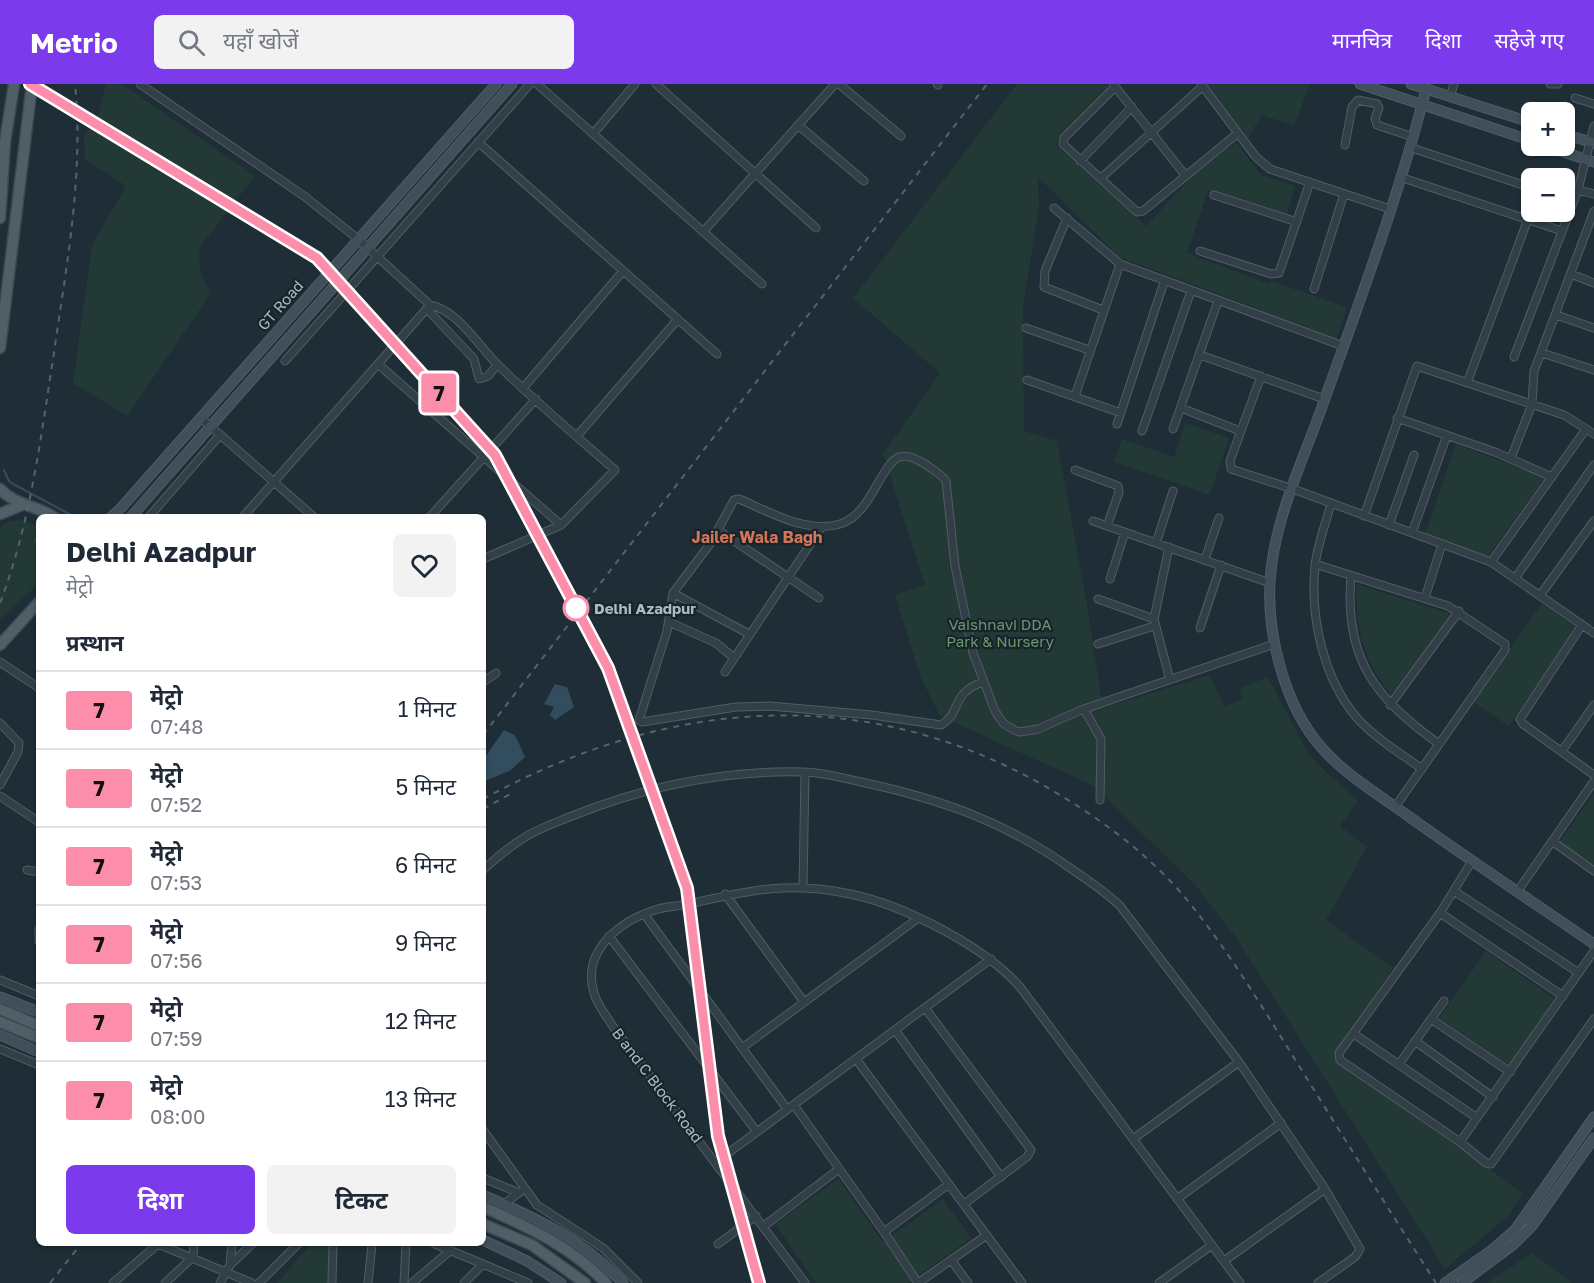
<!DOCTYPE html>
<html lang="hi">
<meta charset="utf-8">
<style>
body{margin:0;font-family:"Golos Text","Noto Sans Devanagari",sans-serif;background:#f2f2f3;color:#1f2937;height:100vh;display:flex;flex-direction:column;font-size:22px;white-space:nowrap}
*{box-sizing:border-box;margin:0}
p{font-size:20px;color:#747a83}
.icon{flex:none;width:33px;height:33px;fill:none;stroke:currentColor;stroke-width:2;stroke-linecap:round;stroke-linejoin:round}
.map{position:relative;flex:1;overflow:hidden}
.details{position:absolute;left:36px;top:430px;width:450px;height:732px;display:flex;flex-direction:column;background:#fff;border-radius:9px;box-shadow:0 2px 4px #0004}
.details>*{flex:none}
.badge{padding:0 12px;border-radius:4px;font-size:21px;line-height:39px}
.controls{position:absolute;left:1521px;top:18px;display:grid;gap:12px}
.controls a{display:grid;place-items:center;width:54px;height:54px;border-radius:9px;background:#fff;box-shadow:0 2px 4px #0004;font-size:30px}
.map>.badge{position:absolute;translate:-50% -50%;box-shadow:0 0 0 3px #fff}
h2{padding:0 30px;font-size:22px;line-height:54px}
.round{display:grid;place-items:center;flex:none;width:63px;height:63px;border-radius:9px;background:#f2f2f3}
.head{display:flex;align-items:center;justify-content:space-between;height:102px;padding:0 30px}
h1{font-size:28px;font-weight:700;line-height:45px}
.action{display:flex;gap:12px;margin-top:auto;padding:12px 30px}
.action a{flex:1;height:69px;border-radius:9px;background:#7c3aed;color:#fff;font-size:24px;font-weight:700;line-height:69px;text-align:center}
.action a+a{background:#f2f2f3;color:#1f2937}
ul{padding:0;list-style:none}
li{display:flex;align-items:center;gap:18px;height:78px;padding:0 30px;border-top:2px solid #e0e1e3}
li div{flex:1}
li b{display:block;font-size:22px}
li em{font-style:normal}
li .badge{min-width:66px;font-weight:700;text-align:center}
header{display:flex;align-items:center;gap:36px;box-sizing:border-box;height:84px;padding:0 30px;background:#7c3aed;color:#fff}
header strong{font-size:28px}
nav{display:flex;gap:33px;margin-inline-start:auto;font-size:21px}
.search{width:420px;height:54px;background:#f2f2f3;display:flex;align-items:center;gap:15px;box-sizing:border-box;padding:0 21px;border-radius:9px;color:#747a83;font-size:22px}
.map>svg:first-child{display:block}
</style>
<header>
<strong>Metrio</strong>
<div class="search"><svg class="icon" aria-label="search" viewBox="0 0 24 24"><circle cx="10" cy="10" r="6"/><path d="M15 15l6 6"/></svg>यहाँ खोजें</div>
<nav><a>मानचित्र</a><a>दिशा</a><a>सहेजे गए</a></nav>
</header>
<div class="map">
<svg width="1594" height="1199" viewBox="0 0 1594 1199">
<rect width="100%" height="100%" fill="#1f2d36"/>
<path fill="#223936" d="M106 0H122L255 92 200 163C198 181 201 194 211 209L127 332 73 299 92 161 126 102 85 75 84 54 99 29Z
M1017 0H1106L1109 4 1055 60 1146 142 1194 90 1236 58 1261 91 1295 102 1287 130 1208 107 1187 169 1269 200 1271 197 1347 223 1336 256 1260 229 1261 226 1119 173 1038 93 1039 122 1023 223 1024 347 1057 357 1087 521 1103 624 1210 591 1224 622 1242 615 1240 604 1268 593 1308 669 1326 688 1358 716 1340 742 1367 763 1326 836 1393 884 1339 971 1523 1110 1508 1132 1445 1185 1237 855 1196 802 1094 702 940 632 921 594 895 511 925 501 883 370 940 289 853 214Z
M1195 0H1310L1294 42 1262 31 1243 62Z
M1185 339 1229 354 1210 411 1114 378 1122 355 1174 373Z
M1456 360 1545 394 1488 472 1425 451Z
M19 436 39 442V495L32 506 0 535V443L9 437Z
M1356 500 1448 529 1451 533 1391 611C1363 575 1356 546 1356 500Z
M1542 519 1577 544 1509 642 1473 618Z
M1594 709V783L1559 759Z
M1486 867 1555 915 1509 983 1439 934Z
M838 1095 883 1158 943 1115 971 1154 909 1199H816L775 1140Z
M311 1160H330L329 1199H277Z
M1532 1169 1572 1199H1487Z"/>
<path fill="#324d5e" d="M555 600 567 603 574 623 555 636 550 631 554 623 544 620Z
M504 646 515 651 525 673 511 686 485 697V673Z"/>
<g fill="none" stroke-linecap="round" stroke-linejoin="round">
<path stroke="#324d5e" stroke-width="2" d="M4 386 9 397 13 400 75 433 86 432
M35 458 39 448"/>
<g stroke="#505d65" stroke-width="9">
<path id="street" d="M140 0 304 112 358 155 430 221C458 226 479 263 498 281 536 318 576 352 615 386L561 441 483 475
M537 0 762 200
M656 0 816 144
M839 0 901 52
M937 0 938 1
M1113 0 1185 91
M1201 0 1256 73 1270 85 1390 125
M1550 0H1558
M1115 3 1064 54 1063 60 1137 128 1143 127 1238 49
M1450 13 1454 0
M1575 14 1594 20
M798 41 864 97
M593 50 635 0
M478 58 717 270
M1345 61 1352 23 1358 16 1377 20 1379 24 1375 34 1377 41 1413 53
M1409 63 1532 104
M1080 77 1132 23
M1400 93 1562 147
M1101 94 1203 2
M1578 106 1594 110
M1214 111 1297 138
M1054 124 1120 180 1343 262
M1067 134 1045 187 1044 203 1103 226
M703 148 835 0
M1200 167 1271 190 1279 189 1310 98
M1571 190 1594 199
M1314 205 1344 110
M427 225 474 275 479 295 488 292 497 281
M1556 231 1594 244
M1026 244 1089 266
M1542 269 1594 286
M1200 271 1324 315
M1514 273 1578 106 1594 42
M285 277 530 0
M378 280 561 441
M1261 292 1230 377 1231 385 1293 405 1491 478 1594 549
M1027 296 1121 329
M1467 299 1528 135
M523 304 623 187
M1075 312 1120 180
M1181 324 1240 347
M201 334 315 434
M1397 334 1495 368 1552 393
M1117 340 1164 198
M1173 345 1218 217
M1142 347 1191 207
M577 352 678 235
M1511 374 1532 320 1534 287 1594 127
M1075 386 1118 402 1119 408 1107 442
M1331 419C1326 440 1317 461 1315 482 1310 533 1323 594 1357 634 1375 654 1400 669 1422 685
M1364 432 1417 282 1564 331 1594 350
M148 434 220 351
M242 434 430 221
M429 434 536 315
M1093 437 1270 499
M1389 441 1414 371
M718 446 819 514
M1412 449 1447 351
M1156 459 1173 407
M1169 463 1154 535 1170 596
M1205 475 1219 434
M1491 478 1586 345
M1315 480 1448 522 1505 560V566L1395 723
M1351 492C1344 575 1375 614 1439 660
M1516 493 1594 381
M1110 495 1125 448
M673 509 749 550
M1541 510 1594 437
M1425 514 1442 460
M1098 515 1154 535
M669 538 716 559 734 574
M1582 541 1520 635 1523 640 1594 691
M1200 544 1221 481
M1098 560 1154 542
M0 578 39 604
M725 588 821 444
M483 598 496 589
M983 598C950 609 962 629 941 641L872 631 770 622 736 623 642 638 639 636 667 547 673 509 710 460 734 416 739 415C770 428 806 450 840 440 871 431 880 381 899 373 908 370 918 376 925 380 932 385 941 390 946 397L955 482 973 569 995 627 1003 639 1014 646 1020 648 1038 645 1081 626 1274 560
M1390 621 1459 527
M1084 625 1101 655 1100 716
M0 639 19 659 18 668 0 701
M1562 667 1594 621
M0 712 39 738
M1552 757 1594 787
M1472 777 1440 829 1339 969 1340 976 1460 1058 1486 1079 1491 1080 1594 935
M27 786 39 788
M483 786C495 775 508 764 522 755 537 745 555 739 572 732 644 703 724 686 803 688 822 688 842 694 861 698 941 715 1006 738 1073 786 1089 797 1106 808 1120 822L1239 978 1325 1105 1224 1177
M803 803 805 688
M1454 807 1579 889
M1517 808 1594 697
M725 810 804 918
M1440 829 1563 912
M644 830 787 1025
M39 845V857
M609 852 757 1048
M0 896 39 912
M925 924 1031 1066 1027 1073 964 1120
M1431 935 1510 988
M895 946 1001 1093
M1354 950 1477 1034
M1415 957 1493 1013
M742 964 917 835
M0 965 39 981
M856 975 1022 1199
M1399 980 1444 917
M794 1021 884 1148 949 1100
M483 1046 537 1121 603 1164 638 1199
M1133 1055 1239 978
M1460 1058 1594 867
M716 1078 991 875
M483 1094 519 1109
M1177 1115 1281 1039
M504 1120 520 1108
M764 1142 839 1085
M884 1148 918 1199
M435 1160 528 1199
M718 1160 756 1132
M951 1176 968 1199
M230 1181 252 1160
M113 1199 158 1160 252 1199
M165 1199 193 1173 194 1160
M220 1199 230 1181 232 1160
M259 1199 298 1160
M332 1199 333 1160
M368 1199 372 1160
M404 1199 406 1160
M412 1199 451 1166
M464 1199 483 1180
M805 1199 612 941C606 931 597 921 594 909 581 866 621 836 658 825 669 822 682 822 693 819 751 806 790 797 850 810 904 821 984 862 1020 903L1240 1199
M918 1199 987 1151
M1159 1199 1212 1161
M1318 1199 1355 1173 1360 1165 1325 1105"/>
</g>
<g stroke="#505d65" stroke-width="11">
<path id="secondary" d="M1360 0 1532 57
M1411 0 1532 39
M1426 5C1399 112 1360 216 1323 320 1303 377 1273 438 1270 498 1267 552 1285 622 1321 663 1345 691 1381 712 1411 734 1471 777 1533 818 1594 860
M1564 50 1594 59
M1545 62 1594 78
M110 434 121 424 496 0
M130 434 512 0
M0 913 39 928
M0 951 39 968
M483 1111C536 1134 583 1156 623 1199
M483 1156 527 1177 561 1199
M1445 1199 1492 1166 1515 1146 1594 1033
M1462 1199 1514 1160 1532 1142 1594 1054"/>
</g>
<g stroke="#3c4850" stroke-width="13">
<path id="primary" d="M0 134 5 58 14 0
M0 264 32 0
M0 405C16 422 37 421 55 434
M0 430 22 421
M0 561 39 518
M0 925 39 942
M0 938 39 954
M483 1123C527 1142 573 1164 606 1199
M483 1140 532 1161 585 1199"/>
</g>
<use href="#street" stroke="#323f46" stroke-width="7"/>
<use href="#secondary" stroke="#404f59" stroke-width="9"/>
<use href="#primary" stroke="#505e67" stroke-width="10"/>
<path stroke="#54646e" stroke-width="2" stroke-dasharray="6 6" stroke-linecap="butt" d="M0 519C30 440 40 359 53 275 66 184 84 92 75 0
M483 651 987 0
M483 715C665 616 858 597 1043 701 1095 731 1143 765 1183 811 1224 860 1257 915 1291 969 1339 1046 1387 1123 1436 1199
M483 725 512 709
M50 1199 81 1160"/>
</g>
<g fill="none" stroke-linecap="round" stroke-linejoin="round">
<g stroke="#fff" stroke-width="14">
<path id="line" d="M30 0 317 174 495 371 608 584 687 804 718 1052 759 1199"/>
</g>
<use href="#line" stroke="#fc8eac" stroke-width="9"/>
</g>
<circle fill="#fff" stroke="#fc8eac" stroke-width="3" cx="576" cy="524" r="12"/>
<g text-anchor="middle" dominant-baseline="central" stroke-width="4.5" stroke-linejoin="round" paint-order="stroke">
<g font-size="15" fill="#acbac4" stroke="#18242b">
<text transform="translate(280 221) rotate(-49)">GT Road</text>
<text transform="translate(658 1001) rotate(53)">B and C Block Road</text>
</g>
<g font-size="15" font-weight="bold" fill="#acbac4" stroke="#18242b" text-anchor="start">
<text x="594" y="524">Delhi Azadpur</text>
</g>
<g font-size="15" fill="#6c986e" stroke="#18242b">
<text x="1000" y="540">Vaishnavi DDA<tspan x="1000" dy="17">Park &amp; Nursery</tspan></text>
</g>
<g font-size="16" font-weight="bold" fill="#d37558" stroke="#18242b">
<text x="757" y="453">Jailer Wala Bagh</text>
</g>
</g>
</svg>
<div class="controls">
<a>+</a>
<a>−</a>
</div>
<b class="badge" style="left:439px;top:309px;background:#fc8eac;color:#111">7</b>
<section class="details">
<div class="head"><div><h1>Delhi Azadpur</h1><p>मेट्रो</p></div><a class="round"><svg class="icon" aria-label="heart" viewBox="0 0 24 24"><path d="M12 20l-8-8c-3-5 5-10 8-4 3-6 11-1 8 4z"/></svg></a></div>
<h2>प्रस्थान</h2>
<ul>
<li><span class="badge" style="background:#fc8eac;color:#111">7</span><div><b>मेट्रो</b><p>07:48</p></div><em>1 मिनट</em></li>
<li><span class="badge" style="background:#fc8eac;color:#111">7</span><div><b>मेट्रो</b><p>07:52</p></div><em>5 मिनट</em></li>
<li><span class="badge" style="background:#fc8eac;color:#111">7</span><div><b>मेट्रो</b><p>07:53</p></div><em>6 मिनट</em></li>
<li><span class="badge" style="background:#fc8eac;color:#111">7</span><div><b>मेट्रो</b><p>07:56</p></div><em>9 मिनट</em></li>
<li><span class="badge" style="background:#fc8eac;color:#111">7</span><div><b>मेट्रो</b><p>07:59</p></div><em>12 मिनट</em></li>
<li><span class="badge" style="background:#fc8eac;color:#111">7</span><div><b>मेट्रो</b><p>08:00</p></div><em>13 मिनट</em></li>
</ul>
<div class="action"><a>दिशा</a><a>टिकट</a></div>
</section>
</div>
